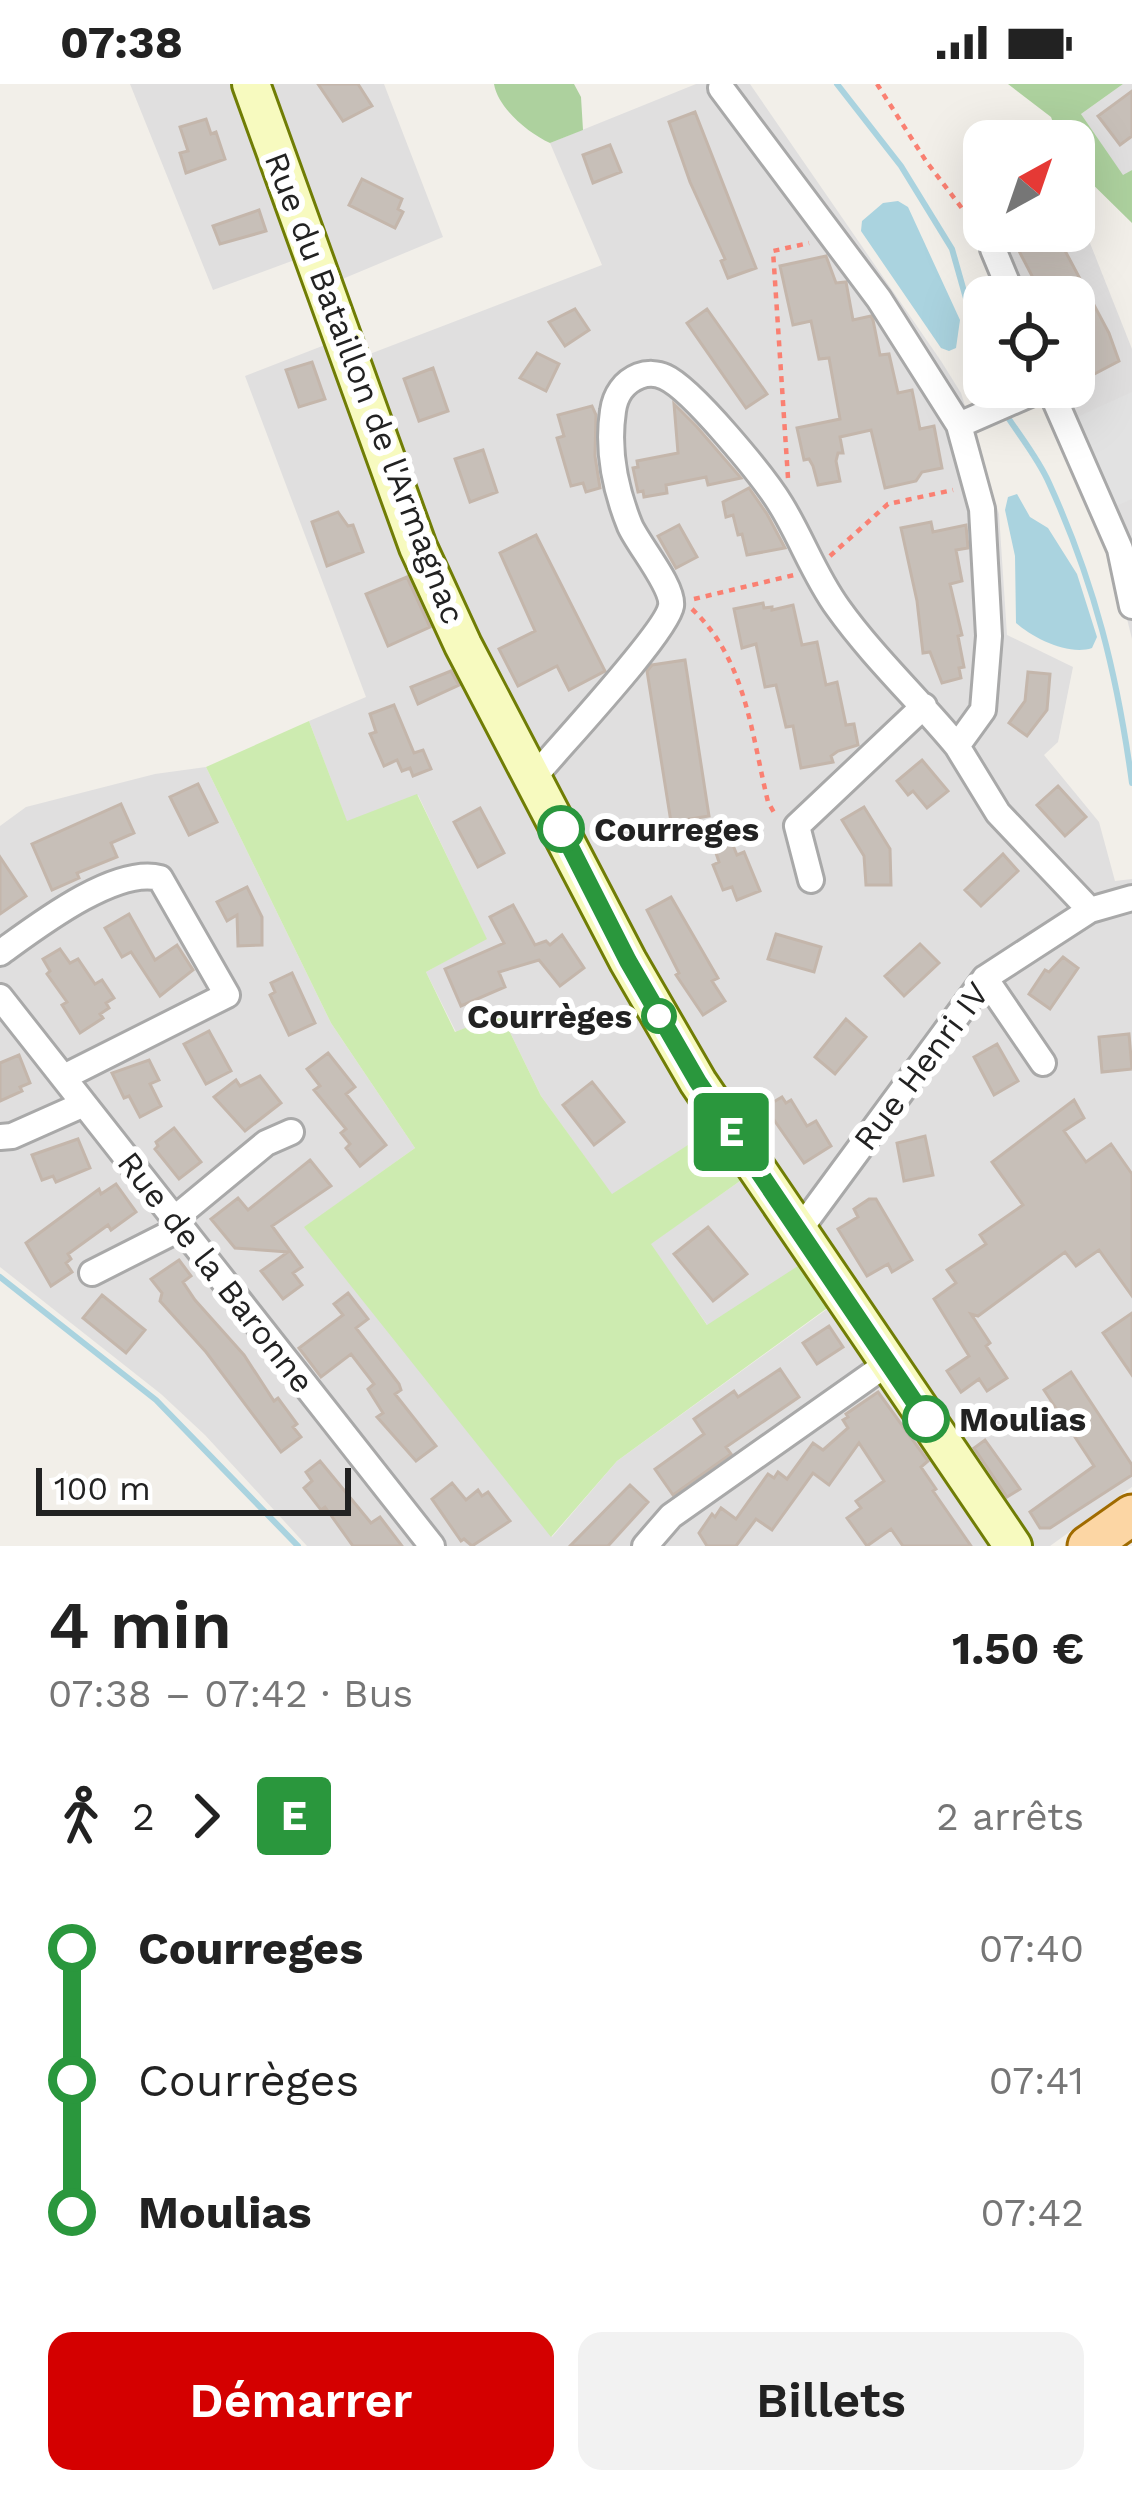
<!DOCTYPE html>
<html lang="fr">
<meta charset="utf-8">
<style>
body{margin:0;font-family:"Work Sans",sans-serif;background:#f2f2f2;color:#222;height:100vh;display:flex;flex-direction:column;font-size:45px;white-space:nowrap}
*{box-sizing:border-box;margin:0}
p{font-size:39px;color:#767676}
.icon{flex:none;width:66px;height:66px;fill:none;stroke:currentColor;stroke-width:2;stroke-linecap:round;stroke-linejoin:round}
.map{position:relative;height:1462px;overflow:hidden}
.details{display:flex;flex-direction:column;background:#fff;flex:1}
.details>*{flex:none}
.badge{padding:0 24px;border-radius:9px;font-size:42px;line-height:78px}
.needle{width:78px;rotate:40deg}
.fabs{position:absolute;left:963px;top:36px;display:grid;gap:24px}
.fabs a{display:grid;place-items:center;width:132px;height:132px;border-radius:24px;background:#fff;box-shadow:0 12px 48px #0002;font-size:60px}
.scale{position:absolute;left:36px;bottom:30px;width:315px;box-sizing:border-box;padding-left:12px;border:6px solid #222;border-top:0;font-size:33px;line-height:42px;white-space:nowrap;color:#222;-webkit-text-stroke:9px #fff;paint-order:stroke}
.map>.badge{position:absolute;translate:-50% -50%;box-shadow:0 0 0 6px #fff}
.legs{display:flex;align-items:center;gap:18px;height:132px;padding:0 48px;font-size:39px}
.legs p{margin-inline-start:auto}
.overview{display:flex;align-items:center;justify-content:space-between;height:204px;padding:0 48px}
h1{font-size:66px;font-weight:600;line-height:90px}
.action{display:flex;gap:24px;margin-top:auto;padding:24px 48px}
.action a{flex:1;height:138px;border-radius:24px;background:#d40000;color:#fff;font-size:48px;font-weight:600;line-height:138px;text-align:center}
.action a+a{background:#f2f2f2;color:#222}
ul{padding:0 48px;list-style:none}
li{display:flex;align-items:center;gap:42px;height:132px;font-size:45px}
li i{display:grid;place-items:center;width:18px;height:100%;margin:0 15px;background:currentColor}
li i::after{content:'';width:30px;height:30px;margin:-15px;border:9px solid;border-radius:50%;background:#fff}
li p{margin-inline-start:auto}
li:first-child i{background:linear-gradient(#0000 50%,currentColor 0)}
li:last-child i{background:linear-gradient(currentColor 50%,#0000 0)}
.status{display:flex;justify-content:space-between;align-items:center;height:84px;padding:0 60px;background:#fff;direction:ltr}
.status svg{height:33px;fill:currentColor}
.map>svg:first-child{display:block}
</style>
<div class="status"><b>07:38</b><svg viewBox="0 0 49 12"><path d="M0 12V9h3v3zM5 12V6h3v6zM10 12V3h3v9zM15 12V0h3v12zM26 1h20v11H26zM47 4h2v5h-2z"/></svg></div>
<div class="map">
<svg width="1132" height="1462" viewBox="0 0 1132 1462">
<rect width="100%" height="100%" fill="#f2efe9"/>
<path fill="#e0dfdf" d="M130 0H384L443 153 340 196 327 164 213 206Z
M696 0H750L941 277 961 309 999 430 1007 551 1073 583 1058 658 1044 671 1099 738 1115 797 1132 795V1403L1050 1462H307L205 1351 161 1310 0 1183V742L26 723 155 690 206 683 331 939 415 1064 305 1143 552 1453 617 1377 830 1223 801 1181 708 1242 650 1160 740 1097 706 1050 612 1111 541 1012 501 930 456 948 426 888 486 854 418 711 347 738 309 637 366 613 245 292 330 259 341 281 602 181 550 59Z
M1123 0H1132V86L1123 92 1081 30Z
M1074 143 1090 159 1132 265V555L1111 470 1039 303H1074V213H1000L981 169 1021 147H1074Z"/>
<path fill="#cdebb0" d="M309 637 347 737 417 710 487 855 426 888 455 948 501 930 541 1012 612 1110 705 1050 740 1097 651 1160 707 1241 801 1180 830 1222 617 1377 551 1453 304 1143 415 1064 331 939 206 683Z"/>
<path fill="#add19e" d="M494 0H574L581 13 583 46 550 59C528 49 498 24 494 0Z
M1008 0H1123L1081 30 1123 91 1132 86V139L1074 82V57H1060L1051 33Z"/>
<path fill="#e2e2e2" d="M1132 308V415L1116 422 1075 334Z"/>
<path fill="#aad3df" d="M898 117 908 123 960 236 956 264 949 267 941 264 861 147 862 137 883 119Z
M1017 410 1030 433 1048 444 1077 490 1097 553 1092 564C1069 572 1033 554 1016 539L1015 472 1005 426 1008 413Z"/>
<g fill="none" stroke-linecap="round" stroke-linejoin="round">
<path stroke="#aad3df" stroke-width="6" d="M837 0 901 82 952 165 984 278
M991 303 992 306
M1005 329C1019 351 1038 374 1049 399 1095 500 1117 590 1132 699
M0 1193 156 1316 298 1462"/>
</g>
<path fill="#c7bfb8" stroke="#c4b6ab" stroke-width="3" d="M318 0H358L372 22 343 37Z
M1132 7V52L1120 61 1098 32Z
M695 28 756 184 728 194 721 177 725 175 690 98 669 38Z
M206 35 211 50 216 48 225 75 186 89 180 69 188 67 180 43Z
M610 61 621 88 593 99 583 71Z
M362 95 402 115 398 125 403 128 395 144 349 121Z
M259 126 266 147 220 160 213 142Z
M1055 148 1109 249 1119 277 1083 296 1079 287 1074 290V213H1043L1019 167Z
M826 172 836 199 846 198 853 236 871 232 873 236 880 271 889 270 898 309 912 306 920 345 934 342 942 384 922 388 916 397 885 404 871 346 840 353 843 369H838L836 377 840 397 818 401 813 382 809 375 804 376 797 344 840 335 829 274 819 275 811 237 793 241 780 182Z
M575 225 589 246 565 262 549 238Z
M707 225 767 310 746 324 687 239Z
M537 269 559 280 546 307 520 294Z
M312 278 325 315 299 323 286 286Z
M433 284 448 327 419 337 404 295Z
M674 320 697 343 741 394 708 401 706 393 666 401 667 409 644 413 643 407 638 408 633 384 638 383 637 377 678 369Z
M592 322 596 331 595 372 600 404 586 408 583 399 571 402 557 354 564 352 558 331Z
M483 366 497 408 470 418 455 375Z
M749 404 767 430 785 464 747 471 742 450 738 451 733 431 726 433 723 418Z
M338 428 348 442 353 441 363 468 327 482 312 438Z
M931 438 933 448 966 441 968 464 956 466 962 497 950 500 962 551 958 552 964 583 959 584 961 594 942 599 930 568 923 569 917 517 901 444Z
M679 441 697 473 676 484 658 452Z
M536 451 605 587 569 606 557 582 518 602 499 565 535 547 500 469Z
M407 493 430 543 388 562 366 510Z
M763 519 764 524 772 523V526L793 521 802 561 817 558 826 601 837 598 846 641 854 640 858 661 838 667 831 672 833 678 801 684 793 642 786 643 776 601 765 603 756 560 742 564 734 525Z
M685 576 709 732 671 738 647 587 652 581Z
M451 587 459 601 418 620 411 603Z
M1028 588 1050 590 1047 626 1027 652 1009 639 1025 617Z
M394 621 414 669 423 666 431 685 413 692 410 684 402 687 397 676 384 682 370 650 376 648 370 630Z
M922 676 948 707 927 724 913 707 908 711 897 697Z
M198 700 217 738 189 751 170 713Z
M1058 702 1086 733 1065 752 1037 721Z
M121 720 134 749 111 759 117 773 77 789 79 794 52 806 32 760Z
M864 723 890 765 891 801H866L864 772 842 736Z
M480 724 504 769 478 783 454 738Z
M732 759 737 771 744 768 760 807 737 816 732 803 723 806 713 781 719 778 715 766Z
M1003 770 1018 787 981 822 965 806Z
M0 773 26 812 0 830Z
M247 803 262 833V861L238 862 237 831 227 837 217 818Z
M671 813 718 894 712 897 725 917 703 931 676 891 679 889 647 826Z
M513 821 535 861 546 857 550 861 562 851 584 884 560 902 539 876 499 888 505 903 461 922 445 885 504 859 490 833Z
M129 830 155 876 177 861 193 886 160 912 131 868 122 873 105 844Z
M776 850 821 863 814 888 768 875Z
M920 860 939 879 904 912 885 892Z
M60 865 70 879 78 875 95 900 102 896 114 914 106 919 109 924 100 930 103 934 80 949 62 921 67 918 47 890 50 887 43 875Z
M1063 873 1078 884 1050 925 1029 910 1045 886 1049 888Z
M292 889 315 939 289 951 270 911 275 908 271 899Z
M846 935 866 953 835 990 815 973Z
M209 947 231 987 206 1000 184 960Z
M1129 950 1132 985 1102 988 1099 953Z
M997 960 1018 997 994 1011 974 973Z
M328 969 355 1003 346 1010 386 1061 360 1082 346 1064 350 1060 341 1049 346 1045 314 1006 320 1002 307 985Z
M19 971 30 999 20 1003 22 1007 0 1017V979Z
M149 976 159 996 150 1000 161 1022 140 1033 129 1012 124 1014 112 989Z
M260 992 281 1019 245 1047 214 1013 236 996 240 1002Z
M592 998 624 1038 594 1061 563 1021Z
M782 1013 786 1019 791 1016 807 1042 816 1037 831 1062 804 1079 765 1023Z
M1074 1016 1084 1034 1064 1047 1086 1078 1111 1060 1132 1090V1212L1099 1166 1076 1182 1065 1168 978 1232 971 1230 990 1259 986 1262 1007 1294 987 1307 979 1295 961 1308 947 1287 969 1272 934 1215 956 1199 947 1186 986 1160 980 1151 1023 1121 992 1078Z
M174 1044 201 1078 179 1095 155 1065 158 1062 156 1058Z
M925 1052 933 1091 904 1097 897 1059Z
M78 1055 90 1084 56 1098 53 1092 42 1096 32 1071Z
M310 1076 331 1102 272 1142 302 1183 293 1189 302 1201 283 1215 261 1187 288 1168 235 1164 211 1135 238 1114 248 1126Z
M116 1100 136 1128 111 1146 108 1141 68 1170 71 1175 66 1179 72 1188 51 1202 26 1159 99 1105 101 1110Z
M869 1115H876L912 1176 892 1188 888 1180 867 1192 838 1145 858 1133 854 1125Z
M708 1143 747 1190 713 1217 674 1170Z
M179 1176 191 1192 183 1198 195 1216 244 1271 274 1317 278 1314 297 1340 293 1343 301 1353 281 1368 206 1268 160 1217 162 1209 151 1195Z
M348 1209 368 1235 356 1244 399 1300 401 1306 395 1310 436 1362 416 1377 377 1333 383 1329 368 1305 374 1300 351 1270 321 1293 299 1264 343 1231 334 1220Z
M102 1211 145 1246 126 1269 83 1234Z
M1132 1229V1291L1103 1249Z
M829 1242 843 1263 817 1280 803 1259Z
M780 1285 799 1313 726 1363 731 1370 673 1411 655 1385 704 1350 694 1335 734 1307 738 1313Z
M1071 1288 1132 1381V1391L1050 1444H1040L1030 1428 1094 1382 1044 1306Z
M878 1308 928 1377 921 1383 936 1405 933 1407 971 1462H903L891 1445 867 1462 847 1434 861 1424 856 1417 884 1397 859 1359 829 1401 813 1389 772 1446 756 1435 736 1462H707L699 1449 712 1430 715 1433 721 1424 736 1435 768 1390 774 1394 778 1388 787 1395 813 1359 823 1366 848 1344 843 1336 848 1333 846 1330Z
M985 1356 1020 1405 1007 1413 974 1364Z
M320 1377 371 1439 380 1433 402 1462H353L325 1423 321 1426 304 1404 312 1397 306 1388Z
M452 1399 466 1416 478 1406 482 1412 488 1408 510 1437 472 1462 464 1455 461 1457 432 1415Z
M630 1401 648 1418 608 1462H570Z"/>
<g fill="none" stroke-linecap="round" stroke-linejoin="round">
<g stroke="#a9a9a9" stroke-width="30">
<path id="street" d="M721 4 879 215 959 341 982 425 989 552 983 626 957 662 998 729 1090 826
M993 165 1013 213
M1049 303 1120 465 1132 522
M959 341 1046 303
M535 692C558 664 667 548 671 522 674 503 639 462 630 442 615 405 607 367 613 327 615 311 624 298 639 292 647 289 657 289 665 293 692 305 764 393 781 421 802 455 814 491 838 524 873 573 919 616 957 662
M811 796 797 742 924 622
M0 869C36 843 115 782 160 794L227 911 64 993
M985 894 1043 979
M0 913 432 1462
M0 1053 12 1052 84 1020
M174 1135 266 1059 291 1048
M798 1148 985 894 1090 826 1132 814
M92 1189 181 1144
M645 1462 671 1432 888 1279"/>
</g>
<g stroke="#707d05" stroke-width="42">
<path id="secondary" d="M251 0 418 463 463 561 628 877 698 998 1013 1462"/>
</g>
<g stroke="#a06b00" stroke-width="45">
<path id="primary" d="M1088 1462 1132 1431"/>
</g>
<path stroke="#fa8072" stroke-width="4.5" stroke-dasharray="6 6" stroke-linecap="butt" d="M877 0 926 77 980 148
M788 394 773 167 809 159
M830 472 888 420 953 406
M694 515 794 491
M692 525C746 576 751 648 768 718L776 732"/>
<use href="#street" stroke="#fff" stroke-width="24"/>
<use href="#secondary" stroke="#f7fabf" stroke-width="36"/>
<use href="#primary" stroke="#fcd6a4" stroke-width="39"/>
</g>
<g fill="none" stroke-linecap="round" stroke-linejoin="round">
<g stroke="#fff" stroke-width="27">
<path id="line-1" d="M561 745 628 877 698 998 926 1335"/>
</g>
<use href="#line-1" stroke="#2a973d" stroke-width="18"/>
</g>
<g fill="#fff" stroke="#2a973d" stroke-width="6">
<circle cx="561" cy="745" r="21"/>
<circle cx="659" cy="932" r="15"/>
<circle cx="926" cy="1335" r="21"/>
</g>
<g text-anchor="middle" dominant-baseline="central" stroke-width="12" stroke-linejoin="round" paint-order="stroke">
<g font-size="33" fill="#222" stroke="#fff">
<text transform="translate(365 304) rotate(69)">Rue du Bataillon de l'Armagnac</text>
<text transform="translate(921 982) rotate(-53)">Rue Henri IV</text>
<text transform="translate(216 1188) rotate(52)">Rue de la Baronne</text>
</g>
<g font-size="33" font-weight="bold" fill="#222" stroke="#fff" text-anchor="start">
<text x="594" y="745">Courreges</text>
<text x="632" y="932" text-anchor="end">Courrèges</text>
<text x="959" y="1335">Moulias</text>
</g>
</g>
</svg>
<div class="fabs">
<a><svg class="needle" viewBox="-14 -14 28 28"><path d="M0-13l5 13h-10z" fill="#e53935"/><path d="M0 13l5-13h-10z" fill="#767676"/></svg></a>
<a><svg class="icon" aria-label="locate" viewBox="0 0 24 24"><circle cx="12" cy="12" r="6"/><path d="M12 2v4M12 18v4M2 12h4M18 12h4"/></svg></a>
</div>
<div class="scale">100 m</div>
<b class="badge" style="left:731px;top:1048px;background:#2a973d;color:#fff">E</b>
</div>
<section class="details">
<div class="overview"><div><h1>4 min</h1><p>07:38 – 07:42 · Bus</p></div><b>1.50 €</b></div>
<div class="legs"><svg class="icon" aria-label="walk" viewBox="0 0 24 24"><circle cx="13" cy="4" r="2"/><path d="M13 8l-2 6 4 7M11 14l-3 7M7 12l3-4h3l4 4"/></svg>2<svg class="icon" aria-label="forward" viewBox="0 0 24 24"><path d="M9 5l7 7-7 7"/></svg><b class="badge" style="background:#2a973d;color:#fff">E</b><p>2 arrêts</p></div>
<ul>
<li><i style="color:#2a973d"></i><b>Courreges</b><p>07:40</p></li>
<li><i style="color:#2a973d"></i><span>Courrèges</span><p>07:41</p></li>
<li><i style="color:#2a973d"></i><b>Moulias</b><p>07:42</p></li>
</ul>
<div class="action"><a>Démarrer</a><a>Billets</a></div>
</section>
